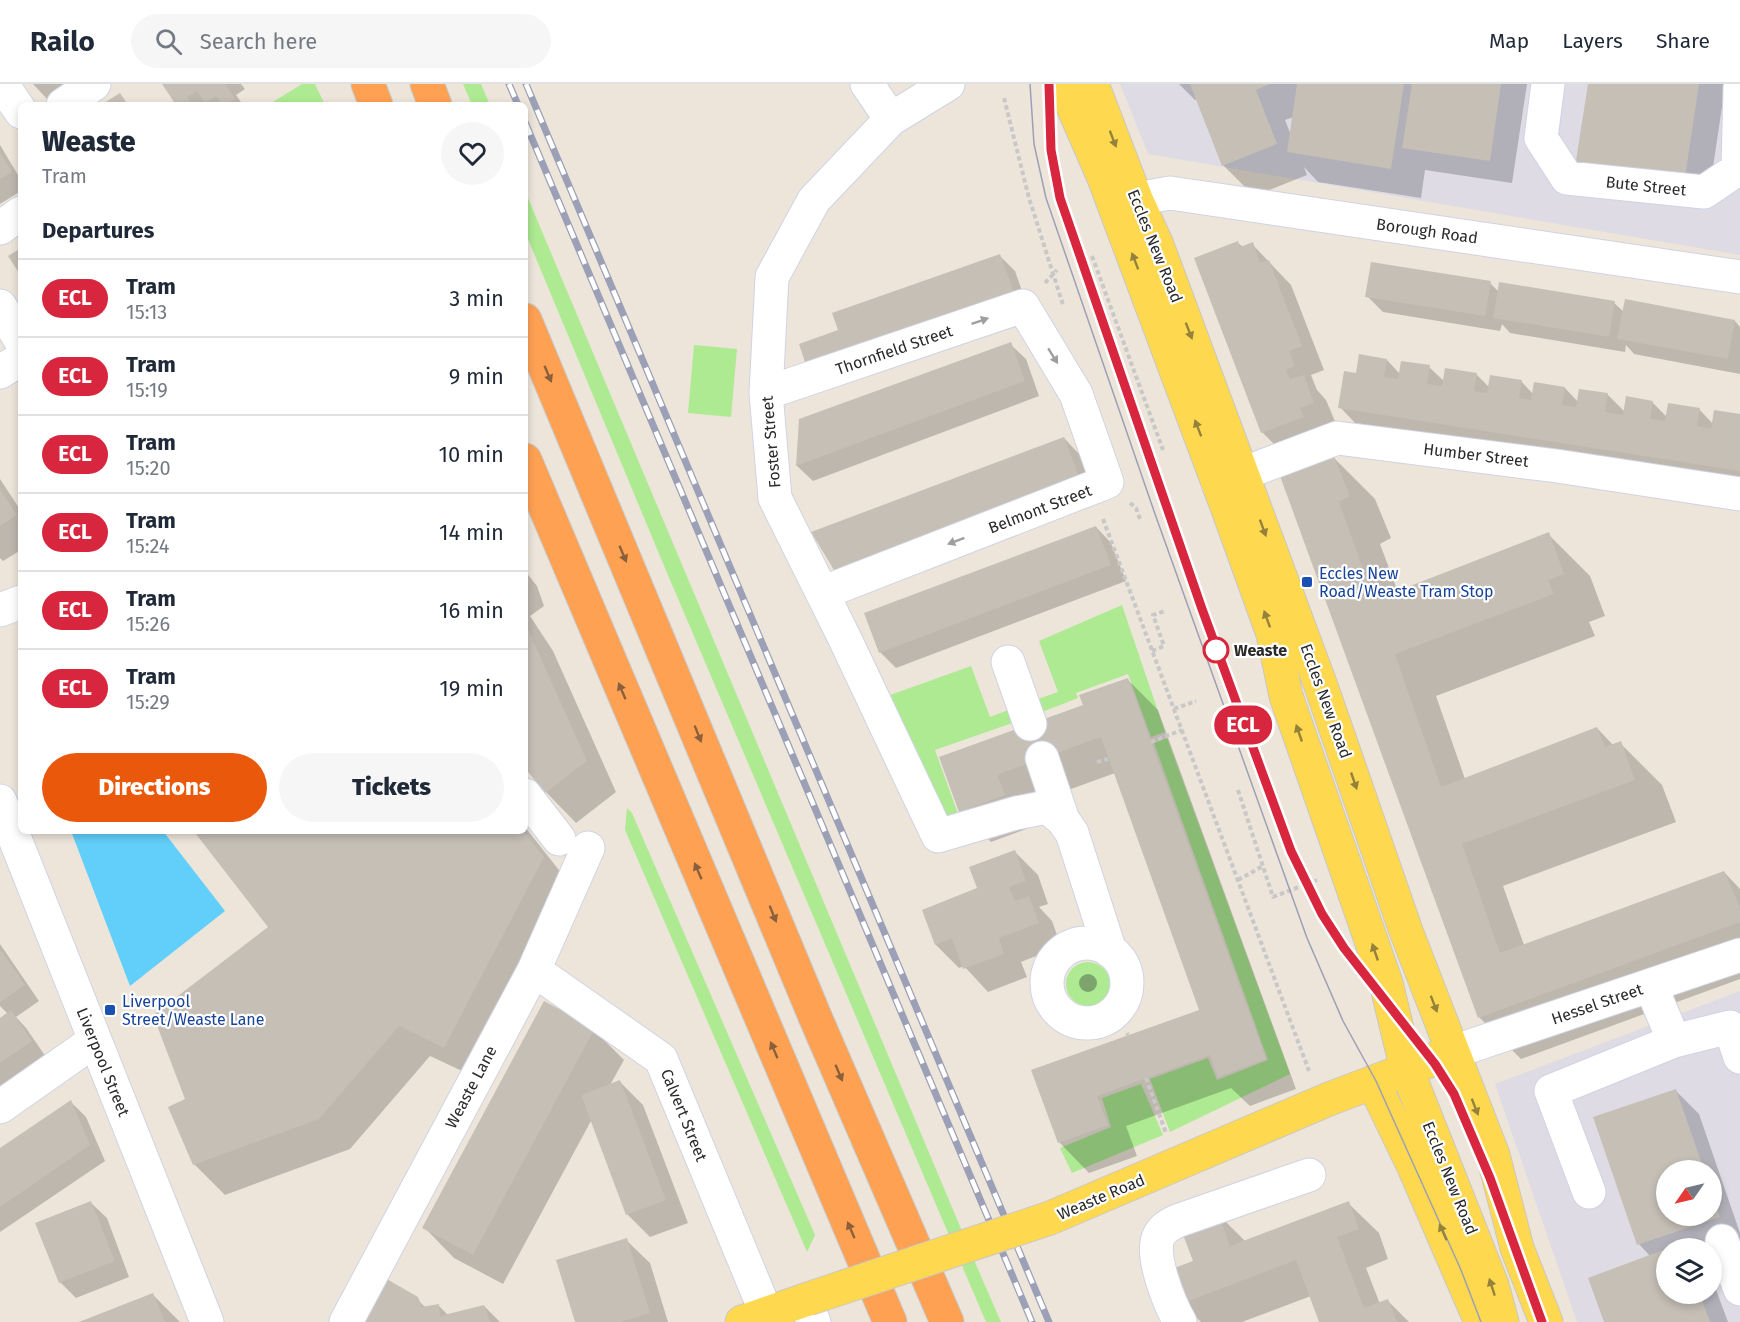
<!DOCTYPE html>
<style>
body{margin:0;font-family:"Fira Sans",sans-serif;background:#f6f6f7;color:#1f2937;height:100vh;display:flex;flex-direction:column;font-size:22px;white-space:nowrap}
*{box-sizing:border-box;margin:0}
p{font-size:20px;color:#747a83}
.icon{flex:none;width:33px;height:33px;fill:none;stroke:currentColor;stroke-width:2;stroke-linecap:round;stroke-linejoin:round}
.map{position:relative;flex:1;overflow:hidden}
.drawer{position:absolute;left:18px;top:18px;width:510px;height:732px;display:flex;flex-direction:column;background:#fff;border-radius:9px;box-shadow:0 3px 9px #0003}
.drawer>*{flex:none}
.badge{padding:0 12px;border-radius:20px;font-size:21px;line-height:39px}
.needle{width:39px;rotate:236deg}
.fabs{position:absolute;left:1656px;top:1076px;display:grid;gap:12px}
.fabs a{display:grid;place-items:center;width:66px;height:66px;border-radius:50%;background:#fff;box-shadow:0 3px 9px #0003;font-size:30px}
.map>.badge{position:absolute;translate:-50% -50%;box-shadow:0 0 0 3px #fff}
h2{padding:0 24px;font-size:22px;line-height:54px}
.round{display:grid;place-items:center;flex:none;width:63px;height:63px;border-radius:32px;background:#f6f6f7}
.headline{display:flex;align-items:center;justify-content:space-between;height:102px;padding:0 24px}
h1{font-size:28px;font-weight:800;line-height:45px}
.button{display:flex;gap:12px;margin-top:auto;padding:12px 24px}
.button a{flex:1;height:69px;border-radius:36px;background:#ea580c;color:#fff;font-size:24px;font-weight:800;line-height:69px;text-align:center}
.button a+a{background:#f6f6f7;color:#1f2937}
ul{padding:0;list-style:none}
li{display:flex;align-items:center;gap:18px;height:78px;padding:0 24px;border-top:2px solid #e0e1e3}
li div{flex:1}
li b{display:block;font-size:22px}
li em{font-style:normal}
li .badge{min-width:66px;font-weight:700;text-align:center}
header{display:flex;align-items:center;gap:36px;box-sizing:border-box;height:84px;padding:0 30px;background:#fff;border-bottom:2px solid #e0e1e3}
header strong{font-size:28px}
nav{display:flex;gap:33px;margin-inline-start:auto;font-size:21px}
.search{width:420px;height:54px;background:#f6f6f7;display:flex;align-items:center;gap:15px;box-sizing:border-box;padding:0 21px;border-radius:33px;color:#747a83;font-size:22px}
.map>svg:first-child{display:block}
</style>
<header>
<strong>Railo</strong>
<div class="search"><svg class="icon" aria-label="search" viewBox="0 0 24 24"><circle cx="10" cy="10" r="6"/><path d="M15 15l6 6"/></svg>Search here</div>
<nav><a>Map</a><a>Layers</a><a>Share</a></nav>
</header>
<div class="map">
<svg width="1740" height="1238" viewBox="0 0 1740 1238">
<rect width="100%" height="100%" fill="#ede5da"/>
<path fill="#dedbe5" fill-rule="evenodd" d="M1120 0H1740V171L1148 70Z
M1740 907V1238H1577L1495 1000ZM1666 1086H1712V1131H1666ZM1666 1164H1712V1209H1666Z"/>
<path fill="#adea91" d="M302 0H315L325 21H268Z
M463 0H481L490 21H472Z
M525 107 980 1190 1001 1238H986L662 477 525 148Z
M694 261 737 265 731 333 688 329Z
M1122 521 1165 648 1151 653 1128 590 1076 609 1078 614 1042 628 1038 615 1058 608 1039 557Z
M971 582 990 633 1011 625 1015 638 935 666 958 730 939 736 882 614Z
M1167 654 1290 990 1170 1048 1150 995 1208 974 1217 996 1268 976 1154 659Z
M627 724 632 729 815 1151 807 1168 625 746Z
M1066 900a22 22 0 1 1 44 0a22 22 0 1 1-44 0Z
M1141 1000 1163 1051 1072 1089 1060 1064 1111 1043 1102 1014Z"/>
<path fill="#62cffa" d="M71 747H163L225 827 130 902Z"/>
<path fill="#0003" fill-rule="evenodd" d="M33 0H73L48 16Z
M164 0H241L245 5 236 11 243 21H178Z
M1179 0H1527L1512 99 1425 86 1421 114 1318 98 1304 83 1307 91 1254 112 1223 81 1197 15 1195 16ZM1294 33 1291 51 1285 36Z
M1590 0H1723L1725 3 1707 123Z
M0 61 21 96V107L0 120Z
M1238 159 1243 163 1252 160 1291 201 1324 286 1311 291 1317 306 1326 316 1337 342 1285 371 1262 348Z
M1000 172 1015 187 1028 224 840 247Z
M1490 199 1499 208 1614 219 1624 228 1735 237 1740 243V290L1634 270 1626 261 1625 268 1510 249 1502 240 1500 247 1383 228 1367 212Z
M1010 260 1026 275 1039 312 813 397 797 382 800 336Z
M1387 276 1400 290 1429 283 1445 298 1476 290 1489 303 1521 297 1533 310 1565 304 1578 318 1608 311 1625 328 1652 318 1667 333 1699 325 1713 340 1740 332V399L1355 339 1340 323 1358 291Z
M1064 354 1079 370 1094 410 851 501 835 485Z
M1333 373 1375 415 1391 454 1380 460 1398 508 1548 450 1590 492 1605 532 1589 538 1595 552 1436 612 1465 695 1597 644 1613 661 1620 659 1662 701 1676 738 1503 802 1524 861 1724 788 1740 805V895L1521 975 1479 933 1282 393Z
M0 395 21 427V466L3 477 0 474Z
M1096 443 1111 459 1126 497 896 584 880 568Z
M525 487 537 502 544 522 530 532 553 567 616 708 576 739 546 708 525 681Z
M1128 596 1158 626 1296 1005 1250 1022 1231 1004 1126 1042 1137 1072 1089 1089 1059 1058 1033 987 1201 927 1115 689 1027 721 1034 742 991 758 960 727 941 674 1085 621Z
M525 743 573 804 475 993 430 972 350 1065 225 1111 194 1080 170 1024 187 1016 270 843 201 747H525Z
M1015 768 1038 791 1048 820 1039 823 1052 837 1061 862 1021 878 1027 893 988 908 964 882 959 884 936 861 923 826 979 805Z
M0 860 39 917 16 933 26 944 46 973 0 1005V936L8 930 0 922Z
M594 946 624 976 610 1001 620 998 643 1021 688 1139 650 1153 627 1130 592 1035 503 1200 454 1174 424 1143Z
M1676 1007 1699 1030 1740 1149V1157L1712 1167V1164H1666V1209H1712V1195L1728 1238H1606L1650 1172 1639 1160 1595 1034ZM1666 1086H1712V1131H1666Z
M71 1018 86 1033 105 1077 0 1148V1066Z
M91 1119 107 1134 129 1193 76 1214 60 1198Z
M1348 1119 1379 1149 1388 1175 1366 1184 1380 1220 1388 1217 1409 1238H1320L1311 1212 1242 1238H1201L1182 1219 1195 1178 1216 1128 1246 1158Z
M626 1156 650 1179 668 1238H577Z
M153 1211 180 1238H83Z
M417 1215 426 1224 439 1222 448 1231 484 1222 500 1238H360Z"/>
<path fill="#c5bfb6" d="M162 0H225L235 15 223 21 216 12 205 19 197 7 187 13 192 21H176Z
M1190 0H1270L1256 6 1277 60 1222 82Z
M1297 0H1404L1391 85 1287 68Z
M1412 0H1501L1490 77 1402 64Z
M1588 0H1699L1684 100 1575 83Z
M120 9 128 21H101Z
M0 69 12 88 0 95Z
M1238 157 1240 163 1253 158 1260 179 1269 176 1302 262 1289 267 1295 282 1286 286 1290 295 1304 291 1314 319 1300 324 1304 333 1261 349 1194 174Z
M21 164V192L8 172Z
M1000 170 1014 208 806 281 799 260 838 246 832 229Z
M1371 178 1491 197 1485 232 1365 213Z
M1499 198 1615 217 1609 253 1493 234Z
M1625 215 1735 236 1728 275 1617 255Z
M1011 258 1025 297 796 382 799 335Z
M1359 270 1387 275 1384 293 1398 295 1401 277 1430 281 1427 300 1442 302 1445 284 1477 289 1474 307 1487 309 1490 291 1522 296 1519 314 1531 316 1534 298 1565 303 1562 321 1576 323 1579 305 1608 309 1605 328 1623 331 1626 312 1653 317 1650 335 1665 337 1668 319 1700 324 1697 342 1711 345 1714 326 1740 330V387L1338 324 1344 287 1356 289Z
M1064 353 1080 395 834 486 811 448Z
M1334 372 1350 412 1339 418 1374 516 1549 448 1564 490 1548 496 1554 510 1395 570 1441 703 1597 643 1605 663 1621 657 1635 696 1462 760 1500 869 1724 787 1740 823V838L1478 934 1280 392Z
M0 405 17 431 0 442Z
M1096 442 1111 481 879 569 864 529Z
M525 539 587 677 545 709 525 684Z
M1128 594 1266 975 1218 993 1210 971 1097 1012 1108 1041 1058 1059 1031 986 1199 926 1101 653 997 691 1005 711 959 728 939 673 1083 621 1079 611Z
M199 747H523L544 773 444 964 399 942 319 1035 193 1081 168 1023 185 1015 153 931 268 843 196 750Z
M1015 766 1026 797 1009 803 1015 817 1029 812 1039 839 999 854 1004 870 963 885 952 855 935 861 922 826 977 804 969 783Z
M0 865 25 901 0 918Z
M544 917 595 944 473 1171 422 1144Z
M11 926 32 957 0 979V934Z
M620 996 666 1116 626 1131 581 1011Z
M1676 1005 1704 1086H1666V1131H1712V1109L1720 1133 1637 1161 1593 1033Z
M71 1016 90 1061 0 1123V1064Z
M91 1117 115 1177 59 1199 35 1139Z
M1349 1117 1359 1145 1337 1153 1364 1224 1388 1215 1397 1238H1319L1296 1176 1181 1220 1169 1186 1193 1177 1179 1140 1217 1126 1230 1162Z
M627 1154 650 1229 620 1238H575L556 1176Z
M1666 1165V1209H1699L1710 1238H1604L1588 1194Z
M385 1194 418 1213 422 1223 439 1220 440 1232 484 1221 490 1238H359Z
M153 1209 165 1238H79Z"/>
<g fill="none" stroke-linecap="round" stroke-linejoin="round">
<g stroke="#cfd3e4" stroke-width="35">
<path id="minor" d="M2 0 21 28
M867 0 891 35
M948 0 891 35 814 116 772 193 766 309 775 414 844 553 938 752 1016 729 1047 723 1063 736 1072 749 1110 867
M1548 0 1541 54 1567 94 1704 108 1738 85 1740 4
M63 21 94 0
M1115 122 1136 115 1170 109 1740 193
M0 144 21 129
M0 222 21 257
M0 288 21 275
M766 309 1023 222 1076 310 1107 398 822 509
M1218 399 1337 354 1557 382 1740 410
M0 526 21 518
M1008 578 1030 640
M1042 674 1063 736
M525 711 559 755
M0 717 207 1238
M1047 899a40 40 0 1 1 80 0a40 40 0 1 1-80 0Z
M534 886 661 975 767 1231
M1651 902 1674 957
M1453 968 1740 871
M0 1023 94 957
M1589 1108 1551 1007 1674 957 1730 943 1740 973
M1722 1157 1740 1205
M804 1217 814 1238
M346 1238 534 886 588 764
M1180 1238C1170 1221 1149 1170 1159 1152 1163 1144 1169 1141 1177 1137L1309 1091"/>
</g>
<g stroke="#c8c8c8" stroke-width="35">
<path id="major" d="M1063 0 1104 94 1229 428 1273 550 1286 612 1386 899 1407 986 1492 1201 1502 1238
M1092 0 1136 115 1157 161 1321 602 1406 847 1493 1071 1517 1164 1546 1238
M1373 998 1414 1083 1481 1238
M1050 1134 1329 1015 1453 968
M742 1238 808 1215"/>
</g>
<g stroke="#c8c8c8" stroke-width="35">
<path id="highway" d="M368 0 376 21
M427 0 435 21
M525 236 816 935 947 1238
M525 376 890 1238"/>
</g>
<path stroke="#c8c8c8" stroke-width="4" stroke-dasharray="4.5 3" stroke-linecap="butt" d="M1004 14 1029 114 1063 221
M1092 172 1163 366
M1045 199 1057 186
M1130 419 1136 424 1140 435
M1103 435 1309 987
M1152 567 1164 562 1153 531 1165 527
M1174 625 1196 617
M1151 658 1182 646
M1097 678 1108 675
M1238 706 1273 813 1317 796
M1238 796 1263 782
M1127 949 1128 951
M1146 994 1166 1049"/>
<use href="#minor" stroke="#fff" stroke-width="33"/>
<use href="#major" stroke="#fed84e" stroke-width="33"/>
<use href="#highway" stroke="#ffa153" stroke-width="33"/>
<path stroke="#9ca0b6" stroke-width="1.5" d="M1030 0 1034 60 1046 114 1155 430 1307 854 1343 937 1376 997 1461 1186 1481 1238
M1049 0 1051 66 1060 114 1194 503 1239 631 1291 767 1322 830 1344 864 1435 980 1454 1010 1490 1094 1542 1238"/>
<g stroke="#9ca0b6" stroke-width="7">
<path id="rail" d="M509 0 518 21
M526 0 1049 1238
M525 38 1032 1238"/>
</g>
<use href="#rail" stroke="#fff" stroke-width="4.5" stroke-dasharray="14" stroke-linecap="butt"/>
<g stroke="#c8c8c8" stroke-width="35" stroke-linecap="butt">
<path id="major-bridge" d="M808 1215 1050 1134"/>
</g>
<use href="#major-bridge" stroke="#fed84e" stroke-width="33"/>
</g>
<circle fill="#7ea46d" cx="1088" cy="899" r="9"/>
<defs><path id="oneway-solid" d="M-6-.8H1V-3.2L6.5 0L1 3.2V.8H-6Z" transform="scale(1.5)"/></defs>
<g fill="#94813c">
<use href="#oneway-solid" transform="translate(1113 55) rotate(69)"/>
<use href="#oneway-solid" transform="translate(1135 177) rotate(-111)"/>
<use href="#oneway-solid" transform="translate(1189 247) rotate(69)"/>
<use href="#oneway-solid" transform="translate(1198 344) rotate(-111)"/>
<use href="#oneway-solid" transform="translate(1263 444) rotate(70)"/>
<use href="#oneway-solid" transform="translate(1267 535) rotate(-110)"/>
<use href="#oneway-solid" transform="translate(1299 649) rotate(-109)"/>
<use href="#oneway-solid" transform="translate(1354 697) rotate(71)"/>
<use href="#oneway-solid" transform="translate(1375 868) rotate(-109)"/>
<use href="#oneway-solid" transform="translate(1434 920) rotate(69)"/>
<use href="#oneway-solid" transform="translate(1475 1023) rotate(69)"/>
<use href="#oneway-solid" transform="translate(1443 1148) rotate(-114)"/>
<use href="#oneway-solid" transform="translate(1492 1203) rotate(-108)"/>
</g>
<g fill="#9f9f9f">
<use href="#oneway-solid" transform="translate(980 237) rotate(-19)"/>
<use href="#oneway-solid" transform="translate(1053 272) rotate(58)"/>
<use href="#oneway-solid" transform="translate(956 457) rotate(159)"/>
</g>
<g fill="#8a603c">
<use href="#oneway-solid" transform="translate(548 290) rotate(67)"/>
<use href="#oneway-solid" transform="translate(623 470) rotate(67)"/>
<use href="#oneway-solid" transform="translate(622 607) rotate(-113)"/>
<use href="#oneway-solid" transform="translate(698 650) rotate(68)"/>
<use href="#oneway-solid" transform="translate(698 787) rotate(-113)"/>
<use href="#oneway-solid" transform="translate(773 830) rotate(68)"/>
<use href="#oneway-solid" transform="translate(774 966) rotate(-113)"/>
<use href="#oneway-solid" transform="translate(839 989) rotate(67)"/>
<use href="#oneway-solid" transform="translate(851 1146) rotate(-113)"/>
</g>
<g fill="none" stroke-linecap="round" stroke-linejoin="round">
<g stroke="#fff" stroke-width="14">
<path id="line" d="M1049 0 1051 66 1060 114 1202 525 1291 767 1322 830 1344 864 1435 980 1454 1010 1490 1094 1542 1238"/>
</g>
<use href="#line" stroke="#d7263d" stroke-width="9"/>
</g>
<g fill="#1a4fb4" stroke="#fff" stroke-width="2">
<rect x="1301" y="492" width="12" height="12" rx="3"/>
<rect x="104" y="920" width="12" height="12" rx="3"/>
</g>
<circle fill="#fff" stroke="#d7263d" stroke-width="3" cx="1216" cy="566" r="12"/>
<g text-anchor="middle" dominant-baseline="central" stroke-width="4.5" stroke-linejoin="round" paint-order="stroke">
<g font-size="16" fill="#2a2a2a" stroke="#fff">
<text transform="translate(1646 102) rotate(6)">Bute Street</text>
<text transform="translate(1427 147) rotate(8)">Borough Road</text>
<text transform="translate(1155 162) rotate(68)">Eccles New Road</text>
<text transform="translate(894 266) rotate(-19)">Thornfield Street</text>
<text transform="translate(771 358) rotate(-95)">Foster Street</text>
<text transform="translate(1476 371) rotate(7)">Humber Street</text>
<text transform="translate(1040 425) rotate(-21)">Belmont Street</text>
<text transform="translate(1326 617) rotate(70)">Eccles New Road</text>
<text transform="translate(1597 920) rotate(-19)">Hessel Street</text>
<text transform="translate(103 978) rotate(68)">Liverpool Street</text>
<text transform="translate(471 1003) rotate(-62)">Weaste Lane</text>
<text transform="translate(684 1031) rotate(68)">Calvert Street</text>
<text transform="translate(1450 1094) rotate(68)">Eccles New Road</text>
<text transform="translate(1101 1113) rotate(-23)">Weaste Road</text>
</g>
<g font-size="16" fill="#164399" stroke="#fff" text-anchor="start">
<text x="1319" y="489">Eccles New<tspan x="1319" dy="18">Road/Weaste Tram Stop</tspan></text>
<text x="122" y="917">Liverpool<tspan x="122" dy="18">Street/Weaste Lane</tspan></text>
</g>
<g font-size="16" font-weight="bold" fill="#2a2a2a" stroke="#fff" text-anchor="start">
<text x="1234" y="566">Weaste</text>
</g>
</g>
</svg>
<div class="fabs">
<a><svg class="needle" viewBox="-14 -14 28 28"><path d="M0-13l5 13h-10z" fill="#e53935"/><path d="M0 13l5-13h-10z" fill="#747a83"/></svg></a>
<a><svg class="icon" aria-label="layers" viewBox="0 0 24 24"><path d="M12 4l9 5-9 5-9-5zM3 14l9 5 9-5"/></svg></a>
</div>
<b class="badge" style="left:1243px;top:641px;background:#d7263d;color:#fff">ECL</b>
<section class="drawer">
<div class="headline"><div><h1>Weaste</h1><p>Tram</p></div><a class="round"><svg class="icon" aria-label="heart" viewBox="0 0 24 24"><path d="M12 20l-8-8c-3-5 5-10 8-4 3-6 11-1 8 4z"/></svg></a></div>
<h2>Departures</h2>
<ul>
<li><span class="badge" style="background:#d7263d;color:#fff">ECL</span><div><b>Tram</b><p>15:13</p></div><em>3 min</em></li>
<li><span class="badge" style="background:#d7263d;color:#fff">ECL</span><div><b>Tram</b><p>15:19</p></div><em>9 min</em></li>
<li><span class="badge" style="background:#d7263d;color:#fff">ECL</span><div><b>Tram</b><p>15:20</p></div><em>10 min</em></li>
<li><span class="badge" style="background:#d7263d;color:#fff">ECL</span><div><b>Tram</b><p>15:24</p></div><em>14 min</em></li>
<li><span class="badge" style="background:#d7263d;color:#fff">ECL</span><div><b>Tram</b><p>15:26</p></div><em>16 min</em></li>
<li><span class="badge" style="background:#d7263d;color:#fff">ECL</span><div><b>Tram</b><p>15:29</p></div><em>19 min</em></li>
</ul>
<div class="button"><a>Directions</a><a>Tickets</a></div>
</section>
</div>
